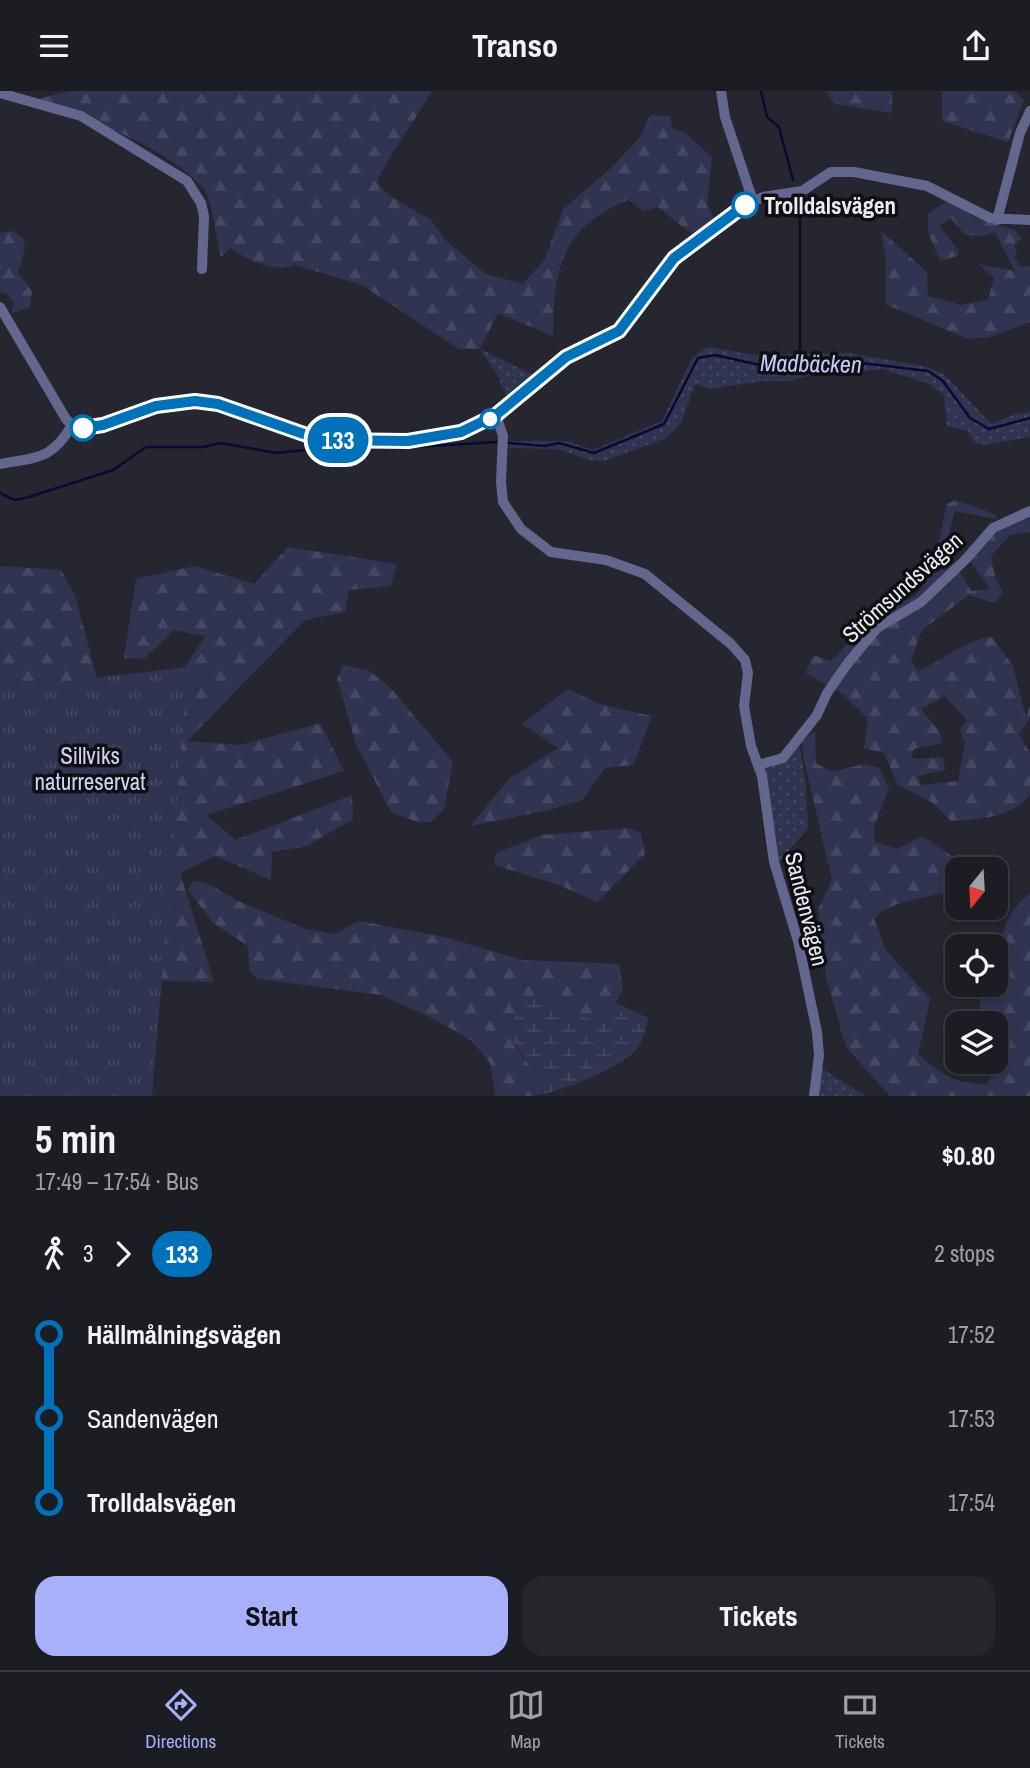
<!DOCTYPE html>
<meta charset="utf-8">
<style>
body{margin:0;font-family:"Archivo Narrow",sans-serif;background:#25252b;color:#f1f3f6;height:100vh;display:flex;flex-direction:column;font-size:26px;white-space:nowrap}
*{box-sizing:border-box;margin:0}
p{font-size:23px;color:#a0a1a6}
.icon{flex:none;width:38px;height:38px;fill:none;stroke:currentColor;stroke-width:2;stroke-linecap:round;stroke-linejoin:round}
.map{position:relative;height:1005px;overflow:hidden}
.side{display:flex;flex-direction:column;background:#1c1c23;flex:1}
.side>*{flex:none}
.badge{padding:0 14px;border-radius:23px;font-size:24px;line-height:46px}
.needle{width:46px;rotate:198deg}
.controls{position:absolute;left:945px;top:766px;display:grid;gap:14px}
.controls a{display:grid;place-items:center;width:63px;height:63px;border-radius:14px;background:#1c1c23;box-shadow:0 4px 10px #0003,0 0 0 2px #3a3a41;font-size:35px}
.map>.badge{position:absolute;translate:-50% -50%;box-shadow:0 0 0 4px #fff}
.legs{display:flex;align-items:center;gap:10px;height:77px;padding:0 35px;font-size:23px}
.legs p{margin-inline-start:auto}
.summary{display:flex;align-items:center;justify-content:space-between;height:119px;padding:0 35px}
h1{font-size:38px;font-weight:800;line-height:52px}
.action{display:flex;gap:14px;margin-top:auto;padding:14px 35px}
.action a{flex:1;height:80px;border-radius:21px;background:#a8b0fc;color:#111;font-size:28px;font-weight:800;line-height:80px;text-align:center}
.action a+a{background:#25252b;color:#f1f3f6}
ul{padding:0 35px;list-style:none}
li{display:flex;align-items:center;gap:24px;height:84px;font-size:26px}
li i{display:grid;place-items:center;width:10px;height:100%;margin:0 9px;background:currentColor}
li i::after{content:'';width:18px;height:18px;margin:-9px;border:5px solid;border-radius:50%;background:#1c1c23}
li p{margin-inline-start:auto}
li:first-child i{background:linear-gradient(#0000 50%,currentColor 0)}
li:last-child i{background:linear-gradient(currentColor 50%,#0000 0)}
header{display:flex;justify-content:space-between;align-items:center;height:91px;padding:0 35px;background:#1c1c23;font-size:32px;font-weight:800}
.tab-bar{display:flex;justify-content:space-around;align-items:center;height:98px;border-top:2px solid #3a3a41;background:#1c1c23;font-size:19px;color:#a0a1a6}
.tab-bar a{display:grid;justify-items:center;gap:4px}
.tab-bar .active{color:#a8b0fc}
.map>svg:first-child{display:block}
</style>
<header><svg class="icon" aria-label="menu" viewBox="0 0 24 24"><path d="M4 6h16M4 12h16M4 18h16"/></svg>Transo<svg class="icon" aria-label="share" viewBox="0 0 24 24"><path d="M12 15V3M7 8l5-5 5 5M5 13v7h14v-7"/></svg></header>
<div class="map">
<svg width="1030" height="1005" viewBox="0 0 1030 1005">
<defs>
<pattern id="grass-dots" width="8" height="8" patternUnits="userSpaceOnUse" patternTransform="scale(1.75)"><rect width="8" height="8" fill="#313451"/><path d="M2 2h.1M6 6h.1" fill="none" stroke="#454862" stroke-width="1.8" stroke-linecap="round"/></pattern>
<pattern id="forest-firs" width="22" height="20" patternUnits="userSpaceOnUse" patternTransform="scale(1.75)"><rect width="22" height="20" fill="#313451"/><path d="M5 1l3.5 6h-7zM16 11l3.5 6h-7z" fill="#454862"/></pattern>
<pattern id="wetland-marsh" width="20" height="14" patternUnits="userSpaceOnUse" patternTransform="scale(1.75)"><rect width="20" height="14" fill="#313451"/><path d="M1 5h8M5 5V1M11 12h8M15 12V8" fill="none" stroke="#454862"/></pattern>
<pattern id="park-tufts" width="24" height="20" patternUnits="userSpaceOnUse" patternTransform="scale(1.75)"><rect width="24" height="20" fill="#313451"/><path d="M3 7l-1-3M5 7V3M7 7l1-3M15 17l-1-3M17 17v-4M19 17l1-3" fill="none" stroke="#454862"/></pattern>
</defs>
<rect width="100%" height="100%" fill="#25262f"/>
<path fill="url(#grass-dots)" d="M707 256 754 264 849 262 928 276 945 284 991 333 1016 323 1030 321V346L985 354 974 351 968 340 947 335 944 304 927 292 883 278 864 280 838 276 790 290H763L710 298 695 293 681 332 666 347 604 370H593L558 358 509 357V350H567L593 359 662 330 692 267Z
M480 258 536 285 508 309 497 283Z
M799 652 806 695 808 737 778 772 764 680 765 675Z
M821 977 865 1005H818Z"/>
<path fill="url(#forest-firs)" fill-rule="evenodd" d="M71 0H432C414 31 392 59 377 91L387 103 431 129 447 151 486 183 523 193 545 168 563 118 609 79 641 45 650 24 670 25 672 37 685 42 712 66 707 112 714 129 692 143 658 116 644 120 628 109C561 137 553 178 553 245L498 222 480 258H459L362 194 295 174C272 182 249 170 231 157L221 166C217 151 212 109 204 98 170 57 82 24 33 9Z
M827 0H892V22L834 13Z
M942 0H1014L1024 9 1008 51 942 30Z
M948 109 976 127 1014 139 1022 147 1014 155 1017 160 1014 166 1020 176 1030 175V231L990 246 968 248 885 213 886 167 881 140 927 181 928 205 961 214 988 209 994 187 978 173 1015 180 995 141 983 145 965 144 951 127 939 135 959 160 957 165 940 170 928 141V123Z
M13 140 23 147 25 157 18 182 32 200 30 216 12 222 14 211 6 202 0 201V142Z
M955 409 997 424 996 428 955 420 939 480 955 472 971 500 990 498 971 471 991 442 1030 424V441L1010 444 991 465 996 489 1003 501 995 512 969 504 922 539 911 569 918 581C942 569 966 549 992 546L1013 575 1026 627 1030 615V627L1019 643 1030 662V703C1016 726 975 729 951 730L930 710 898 694 884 662 864 657 868 628 843 603 806 582 813 564 830 570C848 559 852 539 867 525 880 513 897 514 911 507 934 495 941 436 947 413ZM945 605 967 629 960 639 965 652 958 690 921 694 918 685 945 679 943 666 911 668 914 658 942 652 939 640 921 618Z
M288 456 397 473 391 495 349 499 345 521 305 529 187 650 241 654 320 632 344 680 206 724 236 749 352 704 353 728 307 755 272 761 271 789 215 765 180 782 214 891 129 889 0 680V475L61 479 75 504 112 645 166 606 205 545 174 539 144 568 124 567 136 488 195 475 254 493Z
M343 574 368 579 389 595 453 671 444 718 431 731H417L391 721 356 653 337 588Z
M568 598 599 613 652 625 633 674 605 677 582 709 549 719 470 735 509 688 558 657 522 633Z
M815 641 816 672 831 681 865 673 879 677 889 697 874 736 875 751 897 758 922 745 955 767 957 797C931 808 894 807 874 827L885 858 930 908 918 963C941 983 957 994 987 993L996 973V933H977L983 894H996C996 861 1002 823 1030 802V1005H890L846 956 826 886 818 818 832 789 804 669 802 648Z
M628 737 641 742 645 763 597 811 559 794 494 774 496 762 542 744Z
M193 790 207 792 236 809 305 838 335 843 359 830 444 846 523 869 619 873 623 898 611 920 515 956 540 988 532 1005H493L495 1001 490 972 472 950 434 928 381 904 258 888 249 880 248 855 213 832 188 799Z"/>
<path fill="url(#wetland-marsh)" d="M529 907 542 908 589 928 611 920 616 912 648 927C645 940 643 953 633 962 615 979 556 1003 532 1005L540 988C517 958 498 940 529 907Z"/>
<path fill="url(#park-tufts)" d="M188 576 152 1005H0V598Z"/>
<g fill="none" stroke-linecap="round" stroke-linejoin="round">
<path stroke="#0c0831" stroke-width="2.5" d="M761 0 767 26 779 36 793 89
M800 103V271
M0 402 15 409 29 406 113 379 146 356H204L220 352 277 362 340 355 399 357 497 351 545 355 559 352 594 362 664 333 698 267 715 264 760 274 777 270H845L928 280 943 290 970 327 989 338 1030 327"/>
<path stroke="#63678e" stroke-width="10" d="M721 0 725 26 753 110
M0 2 81 25 187 90 201 112 204 125 202 178
M997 129 1020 42 1030 20
M0 216 66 328 72 334 91 337 156 315 195 310 218 314 321 349 408 350 446 345 490 328 567 266 619 240 674 167 745 114 763 106 802 100 831 81H854L927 95 990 127 1030 129
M496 324 503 345 501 391 503 411 521 438 551 461 606 469 645 483 731 553 745 569 748 582 744 615 751 655 762 685 774 771 798 850 817 941 819 964 814 1005
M0 373C37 366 52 369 72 334
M758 674 783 667 817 624 827 602 848 572 877 537 921 511 966 468 993 437 1030 420"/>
</g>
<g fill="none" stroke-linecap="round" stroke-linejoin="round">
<g stroke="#fff" stroke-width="16">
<path id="line-1" d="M83 337 103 334 156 315 195 310 218 313 321 349 408 350 461 341 496 324 566 266 619 240 674 167 745 114"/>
</g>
<use href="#line-1" stroke="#0072bc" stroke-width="10"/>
</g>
<g fill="#fff" stroke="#0072bc" stroke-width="3.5">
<circle cx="745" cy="114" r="12"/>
<circle cx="490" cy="328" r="9"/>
<circle cx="83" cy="337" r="12"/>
</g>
<g text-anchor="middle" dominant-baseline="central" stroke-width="7" stroke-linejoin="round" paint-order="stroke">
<g font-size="23" font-weight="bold" fill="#eaebf1" stroke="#0f0f13" text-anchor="start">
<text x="764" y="114">Trolldalsvägen</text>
</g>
<g font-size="23" fill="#eaebf1" stroke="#0f0f13">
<text transform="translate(902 496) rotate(-42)">Strömsundsvägen</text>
<text transform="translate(807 818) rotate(76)">Sandenvägen</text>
</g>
<g font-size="23" fill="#d2d6f5" stroke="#0f0f13">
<text x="90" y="664">Sillviks<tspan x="90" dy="26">naturreservat</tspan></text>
</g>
<g font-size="24" font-style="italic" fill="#c5cbf8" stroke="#0f0f13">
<text transform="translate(811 272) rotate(1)">Madbäcken</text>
</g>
</g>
</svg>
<div class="controls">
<a><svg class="needle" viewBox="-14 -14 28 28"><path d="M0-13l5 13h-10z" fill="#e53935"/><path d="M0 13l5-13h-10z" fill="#a0a1a6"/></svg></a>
<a><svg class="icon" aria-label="locate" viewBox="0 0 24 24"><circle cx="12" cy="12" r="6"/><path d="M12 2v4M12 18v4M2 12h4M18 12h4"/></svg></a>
<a><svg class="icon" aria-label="layers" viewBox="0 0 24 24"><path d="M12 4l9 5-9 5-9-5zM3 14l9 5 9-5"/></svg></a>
</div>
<b class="badge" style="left:338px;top:349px;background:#0072bc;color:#fff">133</b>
</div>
<section class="side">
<div class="summary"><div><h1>5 min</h1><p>17:49 – 17:54 · Bus</p></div><b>$0.80</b></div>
<div class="legs"><svg class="icon" aria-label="walk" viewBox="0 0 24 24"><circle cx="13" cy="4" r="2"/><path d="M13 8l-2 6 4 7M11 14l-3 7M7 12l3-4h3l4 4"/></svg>3<svg class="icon" aria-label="forward" viewBox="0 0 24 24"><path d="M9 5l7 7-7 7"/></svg><b class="badge" style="background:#0072bc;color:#fff">133</b><p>2 stops</p></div>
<ul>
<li><i style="color:#0072bc"></i><b>Hällmålningsvägen</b><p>17:52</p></li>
<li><i style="color:#0072bc"></i><span>Sandenvägen</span><p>17:53</p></li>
<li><i style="color:#0072bc"></i><b>Trolldalsvägen</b><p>17:54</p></li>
</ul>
<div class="action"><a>Start</a><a>Tickets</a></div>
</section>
<nav class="tab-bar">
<a class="active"><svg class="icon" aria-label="directions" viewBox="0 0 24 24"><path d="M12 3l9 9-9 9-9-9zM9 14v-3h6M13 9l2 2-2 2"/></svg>Directions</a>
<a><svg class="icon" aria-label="map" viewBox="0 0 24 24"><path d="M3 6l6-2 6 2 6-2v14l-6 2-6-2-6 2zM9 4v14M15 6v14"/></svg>Map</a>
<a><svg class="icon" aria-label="tickets" viewBox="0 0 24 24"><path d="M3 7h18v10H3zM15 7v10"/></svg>Tickets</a>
</nav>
